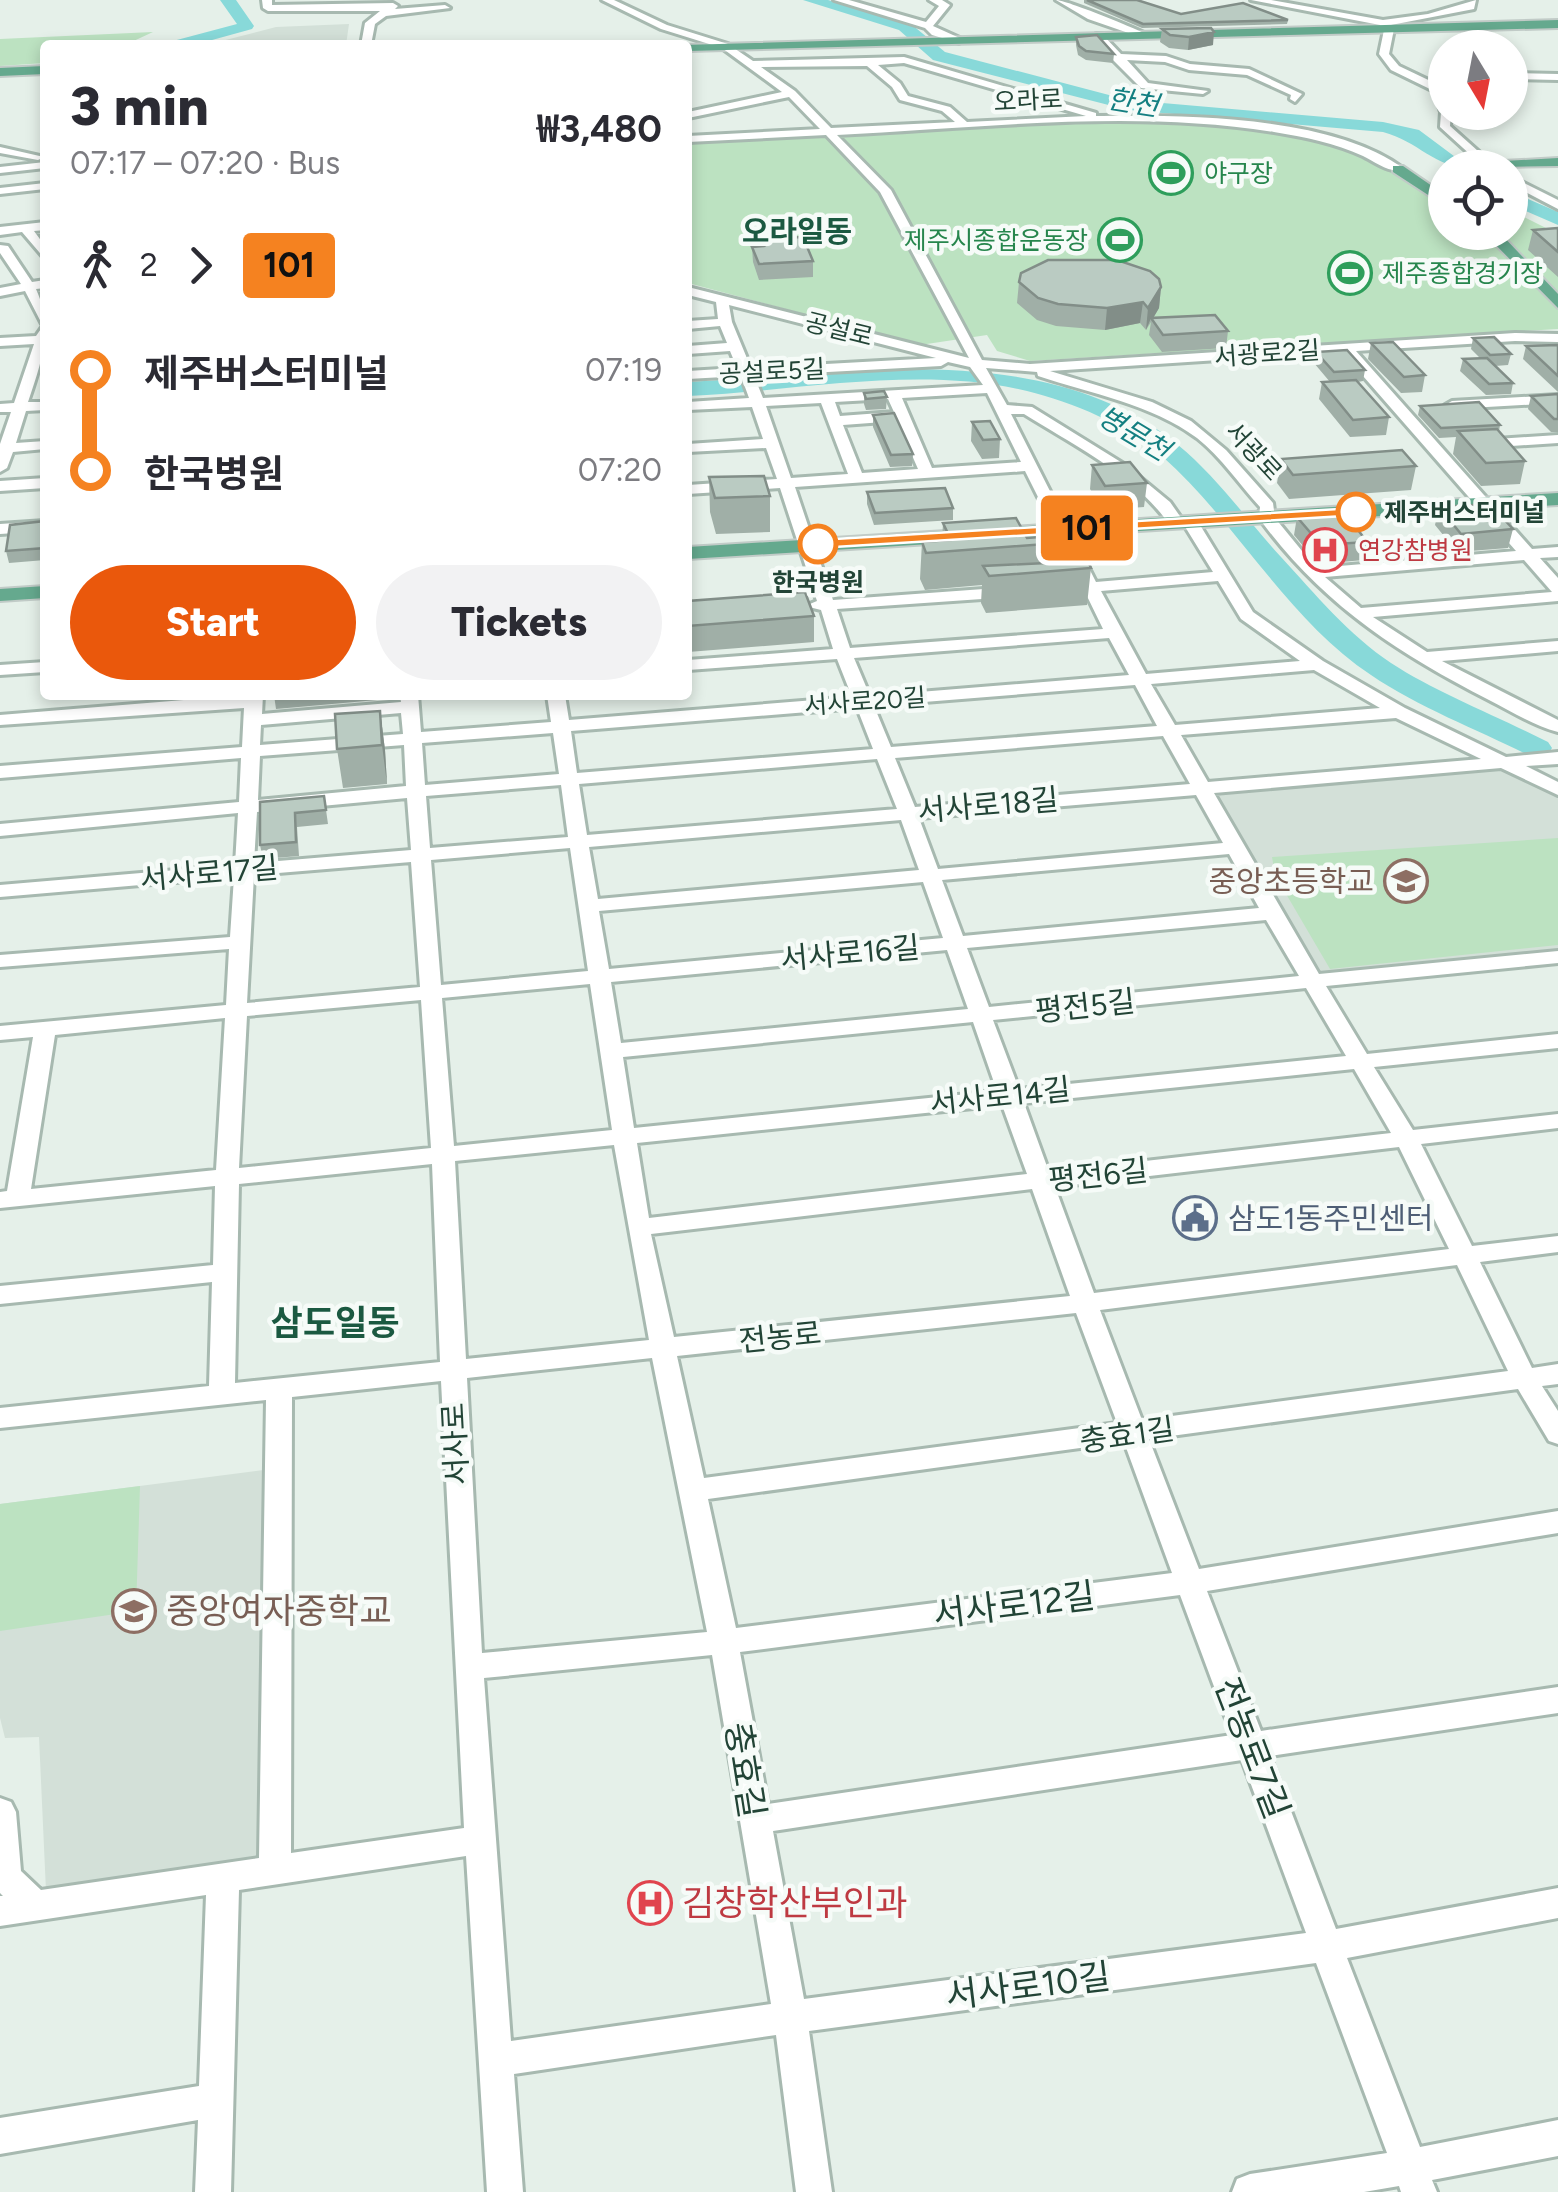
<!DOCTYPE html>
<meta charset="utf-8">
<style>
body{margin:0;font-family:Figtree,"Noto Sans KR",sans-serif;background:#f2f2f3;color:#2b2b33;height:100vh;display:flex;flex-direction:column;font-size:38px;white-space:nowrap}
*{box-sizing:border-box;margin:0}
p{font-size:32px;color:#7c7c81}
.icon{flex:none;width:55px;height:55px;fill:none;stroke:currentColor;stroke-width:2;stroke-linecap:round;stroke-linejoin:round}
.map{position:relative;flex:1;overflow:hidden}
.drawer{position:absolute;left:40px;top:40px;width:652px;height:660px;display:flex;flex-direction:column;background:#fff;border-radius:10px;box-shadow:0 5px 15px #0003}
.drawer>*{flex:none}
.badge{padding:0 20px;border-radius:8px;font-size:35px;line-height:65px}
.needle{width:65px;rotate:170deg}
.tools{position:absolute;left:1428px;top:30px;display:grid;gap:20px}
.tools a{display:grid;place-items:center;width:100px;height:100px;border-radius:50%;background:#fff;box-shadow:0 5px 15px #0003;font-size:50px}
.map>.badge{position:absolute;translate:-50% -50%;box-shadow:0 0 0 5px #fff}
.legs{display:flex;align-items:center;gap:15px;height:110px;padding:0 30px;font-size:32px}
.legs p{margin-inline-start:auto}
.head{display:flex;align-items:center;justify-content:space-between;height:170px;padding:0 30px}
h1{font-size:55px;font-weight:800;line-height:75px}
.primary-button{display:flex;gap:20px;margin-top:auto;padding:20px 30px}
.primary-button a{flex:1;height:115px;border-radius:60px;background:#ea580c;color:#fff;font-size:40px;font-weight:800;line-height:115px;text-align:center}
.primary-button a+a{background:#f2f2f3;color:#2b2b33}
ul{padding:0 30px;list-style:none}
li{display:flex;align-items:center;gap:35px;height:100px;font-size:38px}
li i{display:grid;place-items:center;width:15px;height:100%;margin:0 12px;background:currentColor}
li i::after{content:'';width:25px;height:25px;margin:-12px;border:8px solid;border-radius:50%;background:#fff}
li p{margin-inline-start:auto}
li:first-child i{background:linear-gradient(#0000 50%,currentColor 0)}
li:last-child i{background:linear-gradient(currentColor 50%,#0000 0)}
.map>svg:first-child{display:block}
</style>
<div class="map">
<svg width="1558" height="2192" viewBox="0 0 1558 2192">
<rect width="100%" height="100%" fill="#e5f0e9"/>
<path fill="#d3e0d8" d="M349 24 346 45H206L276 27Z
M1503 763 1558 789V957L1315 982 1203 786Z
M271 1469 264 1862 46 1891 39 1737 5 1738 0 1718V1504Z"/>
<path fill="#bce2c1" d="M153 32 125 45H45V63L0 66V39Z
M1094 119 1191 121 1323 138 1369 151 1445 202V232L1502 236 1499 233 1510 232V210L1558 234V329L1030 361 997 351 987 335 920 345 688 283V139Z
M1558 838V945L1330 969 1275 875 1272 857Z
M140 1486 136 1611 0 1631V1504Z"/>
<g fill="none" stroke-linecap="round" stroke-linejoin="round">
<path fill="#88d9d9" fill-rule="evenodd" d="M220 0H236L254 26 252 29 194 45H158L237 24Z
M803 0H828L911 24 945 52 1128 100 1383 122 1419 130 1470 168C1435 168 1418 141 1383 132L1128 110 933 60 899 30Z
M1510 191 1558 212V225L1510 204Z
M896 369C994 368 1099 380 1178 445 1216 476 1248 521 1281 557 1315 594 1349 635 1391 663 1435 692 1499 717 1548 742L1552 748 1548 754H1526C1476 729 1418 707 1371 675 1287 619 1237 523 1163 457 1128 425 1072 402 1027 391 918 365 798 391 688 396V382Z"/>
<g stroke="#a7b9b0" stroke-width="6">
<path id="minor" d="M262 0H272V5L393 3 398 6 395 9 445 5 450 8 386 16 375 24 371 45H361L365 23 380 11H268L263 8Z
M602 0H614L667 25 728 44 753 61 904 57 1096 113V116C1184 115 1332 115 1404 169 1392 175 1375 162 1363 156 1335 143 1304 137 1274 132 1131 109 982 128 837 135L891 190 982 360 1030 364 1515 333 1558 334V342L1515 341 1356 351 1532 549 1558 547V557L1540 558 1558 578V601L1373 617 1427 652 1558 641V651L1442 661 1558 720V732C1534 726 1511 711 1489 700 1395 652 1320 602 1259 518L1260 507C1239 484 1221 457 1197 438 1151 404 1092 394 1038 376L1037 372 986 368 1007 405 1032 407 1124 464 1170 502 1184 522 1197 520 1253 612 1323 661 1405 708 1506 757 1558 752V764L1526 766 1558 782V795L1501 768 1214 793 1319 974 1558 951V963L1326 986 1367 1054 1558 1034V1048L1374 1067 1413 1130 1558 1114V1128L1421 1144 1472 1246 1558 1236V1252L1480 1262 1532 1368 1558 1364V1384L1542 1386 1558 1411V1444L1549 1441 1518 1389 1149 1439 1199 1569 1558 1511V1533L1207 1591 1261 1731 1558 1687V1713L1270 1756 1336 1929 1558 1888V1918L1347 1958 1420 2147 1558 2120V2156L1432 2180 1437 2192H1401L1399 2186 1364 2192H1232L1237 2179 1250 2174 1387 2153 1316 1963 809 2031 832 2192H796L776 2035 514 2074 523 2192H487L466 1856 239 1890 231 2192H195L198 2120 0 2154V2118L199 2086 206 1895 0 1926V1896H3L0 1893V1798L11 1802 16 1812 21 1871 41 1890 259 1858 266 1400 0 1428V1408L209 1386 212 1282 0 1304V1286L213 1265 215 1186 0 1208V1192L7 1191 33 1037 0 1040V1026L226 1005 229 949 0 967V955L230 937 234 877 0 897V885L235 865 238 813 0 836V824L239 802 241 758 0 778V766L242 747 244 708 0 725V715L245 695H263L262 714 401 702 400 695H418L421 732 551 722 547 695H565L569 720 852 697 837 659 688 670V660L833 649 821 610 805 606 817 601 780 488 688 494V485L777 479 766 448 688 452V444L763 439 752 407 688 410V402L749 398 741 376 688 379V371L737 368 730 351 688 354V346L727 343 720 326 688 329V321L718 319 716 302 688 295V287L969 358 880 192 826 135 688 142V136L820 129 789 97 688 118V112L782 92 722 48 661 29ZM904 63 1086 116 967 122 950 107 908 96 900 83 878 65ZM867 66 892 87 900 100 942 111 955 122 831 128 795 91 761 67ZM729 305 936 358 751 368 732 322ZM1342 352 1516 551 1316 568 1275 518 1273 503 1226 450 1191 421 1152 402 1050 371ZM948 362 970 367 983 385 763 398 754 376 941 366ZM987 393 1021 462 932 468 902 398ZM888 399 894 412 840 416 835 402ZM821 403 848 474 791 478 766 406ZM1011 414H1024C1075 446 1137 476 1171 527L1184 525 1213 572 1096 582ZM897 421 918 469 862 473 843 425ZM1025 471 1081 583 1069 588 1085 592 1103 629 850 648 837 609 1011 597 1019 592 1011 587 833 600 795 487ZM1524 560 1552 592 1361 608 1325 577ZM1218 581 1241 619 1300 661 1146 674 1101 591ZM1109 638 1129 675 870 696 854 658ZM1314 670 1380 708 1175 725 1151 684ZM1135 685 1157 726 891 747 874 706ZM857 708 873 749 577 773 571 731ZM401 713 403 734 260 745 261 725ZM1396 718 1481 759 1208 782 1181 735ZM553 733 559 774 425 785 422 743ZM1163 736 1190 784 915 807 895 758ZM404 745 406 786 258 800 260 756ZM877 759 897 809 587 835 579 784ZM561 785 568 837 430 848 426 796ZM1196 795 1223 843 938 869 919 818ZM407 798 411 850 254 863 257 812ZM901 820 919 870 598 899 589 847ZM570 848 588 971 441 985 431 860ZM1229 854 1259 908 963 936 942 880ZM411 862 420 987 247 1003 254 875ZM923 882 943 938 609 969 599 911ZM1266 920 1299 976 989 1007 967 948ZM947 950 968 1009 621 1043 611 982ZM590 984 612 1130 454 1146 442 998ZM1306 988 1346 1056 1019 1089 993 1020ZM421 1000 431 1148 239 1168 247 1016ZM225 1018 216 1170 31 1189 55 1035ZM973 1022 997 1091 634 1128 623 1057ZM1354 1069 1391 1133 1049 1172 1024 1103ZM1002 1105 1027 1174 649 1218 637 1143ZM614 1145 649 1340 466 1359 455 1161ZM1399 1147 1449 1249 1094 1293 1055 1187ZM432 1164 440 1362 235 1383 239 1184ZM1032 1189 1070 1296 674 1337 651 1234ZM1457 1265 1508 1371 1142 1420 1100 1310ZM1076 1313 1117 1423 704 1478 677 1356ZM652 1358 707 1632 482 1653 467 1378ZM441 1381 464 1828 291 1853 292 1397ZM1124 1442 1172 1573 736 1628 708 1499ZM1180 1595 1232 1735 768 1804 740 1652ZM712 1655 771 2004 511 2041 484 1678ZM1242 1760 1306 1933 804 1999 773 1831Z
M834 0H849L926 22 939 6 929 0H942L950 5 933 26 964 40 959 43 932 35 925 28Z
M1056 0C1066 0 1137 29 1148 35L1140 37 1088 19Z
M1251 0H1271L1383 20 1428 14 1476 0 1474 9 1391 25 1394 29 1389 54 1399 66 1443 87 1445 112H1451L1450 126 1497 168H1485L1440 127 1441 112 1434 91 1391 70 1379 54 1384 30 1380 25Z
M1096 34H1102L1121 54 1166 56 1190 64 1249 69 1302 94 1295 102 1290 99 1291 95 1247 75 1189 70 1165 62 1127 60 1148 83 1208 91 1203 94 1141 88 1112 59Z
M1510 73 1558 74V80L1510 79Z
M0 147 44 157 38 160 0 153Z
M45 162V168L0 173V167Z
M1510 176 1558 200V209L1510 184Z
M45 183V189L0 194V188Z
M45 222V230L34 231 45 246V259L22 232 0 235V227Z
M0 245 8 246 32 282 45 280V288L36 289C54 328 41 364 28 402H45V410L26 411 16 443 45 441V449L13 452 7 468 0 472V444L11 412H0V404L14 403 34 344 0 346V338L36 336 43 326 25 291 0 296V288L21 284 0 253Z
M1558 395V403L1452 409 1445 405 1452 401Z
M1558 435V443L1482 448 1475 444 1482 440Z
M45 478V488L0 491V481Z
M45 521V531L0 534V524Z
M45 662V672L0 675V665Z"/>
</g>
<g stroke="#c1cbc7" stroke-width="4">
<path id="major" d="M1558 20V28L688 51V45H683Z
M45 66V74L0 76V68Z
M1558 158V166L1443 168 1450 164Z
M1393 166H1403L1445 195V206L1393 172Z
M1483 232H1499L1558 294V308Z
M1558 493V505L688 559V547Z
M45 586V598L0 601V589Z"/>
</g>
<use href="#minor" fill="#fff" fill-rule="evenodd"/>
<use href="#major" fill="#65a98e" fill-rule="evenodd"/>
</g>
<path fill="#a0afa7" d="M1084 0H1137L1181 14 1288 20 1287 24 1142 28 1084 3Z
M1211 28 1213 45 1188 50 1169 48 1160 42 1162 29Z
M1076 37 1114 54 1113 63 1086 60 1078 55 1076 45Z
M1558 228V277L1528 250 1533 230Z
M761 239 813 261V277L759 280 753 262 752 247 761 246Z
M1019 282 1161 287 1159 308 1153 318 1228 331 1226 348 1162 352 1149 335 1151 322 1146 330 1140 323 1105 330 1056 326 1037 320 1017 303Z
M1473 338 1511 354 1508 365 1495 366 1513 383 1511 394 1486 395 1460 371 1463 359 1480 358 1471 349Z
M1371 343 1425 375 1422 392 1401 393 1368 359Z
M1558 345V392L1523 359 1526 346Z
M1316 352 1365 370 1363 381 1358 382 1389 417 1386 435 1350 437 1319 399 1322 382H1330L1314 363Z
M864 393 887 397 886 409 866 410 864 404Z
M1558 394V432H1551L1528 409 1531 396Z
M1420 406 1500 425 1499 431 1525 461 1520 484 1481 486 1453 454 1456 437 1439 438 1418 415Z
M873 415 913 454 912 466 890 467 873 427Z
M972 422 1000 439 999 458 982 459 971 441Z
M1281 459 1416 466 1411 490 1289 499 1277 483Z
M1092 465 1147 483 1144 507 1102 510 1090 489Z
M709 477 770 496V532L716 534 710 512Z
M867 492 953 508V520L874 525 867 504Z
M1439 507 1513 529 1508 548 1457 552 1435 525Z
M1297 517 1367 542 1364 560 1318 564 1294 535Z
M45 521V560L9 563 6 551Z
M943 523 1027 538 1073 542 1071 561 1091 568 1087 605 986 613 981 603 982 585 925 590 920 579 922 542 942 541Z
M688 601 814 616V642L688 652Z
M274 695H377V700L276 709Z
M380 711 385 750 387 784 343 788 337 749Z
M324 796 328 824 297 827 299 856 263 859 260 845V802Z"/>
<path fill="#828e88" d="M1214 32 1213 45 1188 50 1189 37Z
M1161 287 1159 308 1152 320 1151 318 1146 330 1148 308Z
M1143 302 1140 323 1105 330 1107 308Z
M380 711 385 750 387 784 382 745Z"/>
<path fill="#bacbc2" stroke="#828e88" stroke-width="2.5" d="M1087 0H1137L1181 14 1243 3 1288 20 1143 24Z
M1211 28 1214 32 1189 37 1170 35 1162 29Z
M1097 35 1114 54 1086 51 1079 46 1076 37Z
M1558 228V252L1533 230Z
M803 237 813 261 759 264 752 247 764 246 761 239Z
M1048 260H1117L1150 271 1159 279 1161 287 1148 308 1143 302 1107 308 1058 304 1038 298 1019 282 1021 273Z
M1215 315 1228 331 1163 335 1151 318Z
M1494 337 1511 354 1490 355 1473 338Z
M1393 342 1425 375 1404 377 1371 343Z
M1558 345V376L1526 346Z
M1347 350 1365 370 1334 372 1316 352Z
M1487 358 1513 383 1489 384 1463 359Z
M1356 380 1389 417 1353 420 1322 382Z
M884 391 887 397 866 399 864 393Z
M1558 394V419H1554L1531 396Z
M1479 402 1500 425 1441 428 1420 406Z
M894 413 913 454 891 455 873 415Z
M990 421 1000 439 983 440 972 422Z
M1497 429 1525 461 1486 463 1458 431Z
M1402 450 1416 466 1293 475 1281 459Z
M1130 462 1147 483 1105 486 1092 465Z
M764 476 770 496 715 498 709 477Z
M945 488 953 508 875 513 867 492Z
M1490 504 1513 529 1461 534 1439 507Z
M1346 514 1367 542 1321 545 1297 517Z
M1016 518 1027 538 1069 535 1073 542 926 553 922 542 951 540 943 523Z
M45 521V548L6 551 10 525Z
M1088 561 1091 568 989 576 983 566Z
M805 592 814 616 688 626V601Z
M380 711 382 745 337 749 335 714Z
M324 796 326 810 295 813 296 842 260 845V802Z"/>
<path fill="#f58220" stroke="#fff" stroke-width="2.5" d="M1356 508 1363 512 1361 515 818 548 811 544 818 540Z"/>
<defs>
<g id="stadium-ring" transform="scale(2.25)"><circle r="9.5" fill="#f6fbf8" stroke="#2e9e5b" stroke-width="1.5"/><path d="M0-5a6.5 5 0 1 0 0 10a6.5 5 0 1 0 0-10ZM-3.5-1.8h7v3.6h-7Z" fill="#2e9e5b"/></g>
<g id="hospital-ring" transform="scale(2.25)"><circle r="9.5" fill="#f6fbf8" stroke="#e0444e" stroke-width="1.5"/><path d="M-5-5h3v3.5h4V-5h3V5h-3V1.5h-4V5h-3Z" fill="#e0444e"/></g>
<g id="school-ring" transform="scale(2.25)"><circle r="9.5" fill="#f6fbf8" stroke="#8d6e63" stroke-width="1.5"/><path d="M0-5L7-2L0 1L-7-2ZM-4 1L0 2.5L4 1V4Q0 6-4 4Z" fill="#8d6e63"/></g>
<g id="civic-ring" transform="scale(2.25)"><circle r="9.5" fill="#f6fbf8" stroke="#5c6f8a" stroke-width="1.5"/><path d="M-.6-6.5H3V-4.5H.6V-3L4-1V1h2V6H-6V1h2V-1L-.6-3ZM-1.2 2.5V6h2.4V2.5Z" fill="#5c6f8a"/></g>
</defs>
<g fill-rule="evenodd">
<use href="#stadium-ring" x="1171" y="173"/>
<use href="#stadium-ring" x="1120" y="240"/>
<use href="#stadium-ring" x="1350" y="273"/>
<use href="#hospital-ring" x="1325" y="550"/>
<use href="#school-ring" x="1406" y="881"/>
<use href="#civic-ring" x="1195" y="1218"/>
<use href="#school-ring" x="134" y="1611"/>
<use href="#hospital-ring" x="650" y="1903"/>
</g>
<g fill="#fff" stroke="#f58220" stroke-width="5">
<circle cx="1356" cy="512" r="18"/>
<circle cx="818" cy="544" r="18"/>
</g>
<g text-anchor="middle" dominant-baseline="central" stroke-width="9" stroke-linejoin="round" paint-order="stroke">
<g font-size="25" fill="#224436" stroke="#f6fbf8">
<text transform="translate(1028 100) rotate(-3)">오라로</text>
<text transform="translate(839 329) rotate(14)">공설로</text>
<text transform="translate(1267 353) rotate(-4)">서광로2길</text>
<text transform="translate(772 371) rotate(-3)">공설로5길</text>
<text transform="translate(1254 451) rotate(47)">서광로</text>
<text transform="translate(865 701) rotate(-4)">서사로20길</text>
</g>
<g font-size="25" fill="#27864d" stroke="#f6fbf8" text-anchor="start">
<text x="1204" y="173">야구장</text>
<text x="1088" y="240" text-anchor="end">제주시종합운동장</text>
<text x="1382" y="273">제주종합경기장</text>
</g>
<g font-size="25" font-weight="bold" fill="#224436" stroke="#f6fbf8" text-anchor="start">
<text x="1384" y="512">제주버스터미널</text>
<text x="818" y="582" text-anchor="middle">한국병원</text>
</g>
<g font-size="25" fill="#be3a42" stroke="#f6fbf8" text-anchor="start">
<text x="1358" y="550">연강참병원</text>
</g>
<g font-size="28" font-style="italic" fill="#147f81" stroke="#f6fbf8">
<text transform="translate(1133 102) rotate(9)">한천</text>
<text transform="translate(1134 433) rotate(31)">병문천</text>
</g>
<g font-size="30" font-weight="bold" fill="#1b5941" stroke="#f6fbf8">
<text x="797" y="231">오라일동</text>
</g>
<g font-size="30" fill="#224436" stroke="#f6fbf8">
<text transform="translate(988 805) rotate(-5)">서사로18길</text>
<text transform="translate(209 873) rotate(-5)">서사로17길</text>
<text transform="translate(850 953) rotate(-5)">서사로16길</text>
<text transform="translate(1085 1006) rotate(-6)">평전5길</text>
<text transform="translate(1000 1096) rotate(-6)">서사로14길</text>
<text transform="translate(1098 1175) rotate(-6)">평전6길</text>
<text transform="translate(780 1337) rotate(-6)">전농로</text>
<text transform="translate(1127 1435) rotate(-8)">충효1길</text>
<text transform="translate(455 1444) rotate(-93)">서사로</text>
</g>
<g font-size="30" fill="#785e54" stroke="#f6fbf8" text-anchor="end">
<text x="1374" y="881">중앙초등학교</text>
</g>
<g font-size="30" fill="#4e5e75" stroke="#f6fbf8" text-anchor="start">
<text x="1228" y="1218">삼도1동주민센터</text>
</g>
<g font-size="35" font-weight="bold" fill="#1b5941" stroke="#f6fbf8">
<text x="335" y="1323">삼도일동</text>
</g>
<g font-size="35" fill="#224436" stroke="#f6fbf8">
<text transform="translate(1014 1605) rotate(-7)">서사로12길</text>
<text transform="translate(1252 1748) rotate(69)">전농로7길</text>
<text transform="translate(745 1770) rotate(81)">충효길</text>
<text transform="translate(1028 1986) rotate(-7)">서사로10길</text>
</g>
<g font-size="35" fill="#785e54" stroke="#f6fbf8" text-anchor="start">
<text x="166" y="1611">중앙여자중학교</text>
</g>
<g font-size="35" fill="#be3a42" stroke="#f6fbf8" text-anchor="start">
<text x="682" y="1903">김창학산부인과</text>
</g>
</g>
</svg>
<div class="tools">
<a><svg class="needle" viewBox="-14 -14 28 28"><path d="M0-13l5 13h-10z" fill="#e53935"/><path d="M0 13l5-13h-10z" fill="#7c7c81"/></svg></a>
<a><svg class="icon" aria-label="locate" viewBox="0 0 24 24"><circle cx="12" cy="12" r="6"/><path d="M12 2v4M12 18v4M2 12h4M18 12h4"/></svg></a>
</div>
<b class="badge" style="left:1087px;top:528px;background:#f58220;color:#111">101</b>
<section class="drawer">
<div class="head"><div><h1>3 min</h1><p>07:17 – 07:20 · Bus</p></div><b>₩3,480</b></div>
<div class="legs"><svg class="icon" aria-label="walk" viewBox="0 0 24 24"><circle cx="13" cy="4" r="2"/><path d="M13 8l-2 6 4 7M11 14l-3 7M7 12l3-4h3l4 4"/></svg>2<svg class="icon" aria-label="forward" viewBox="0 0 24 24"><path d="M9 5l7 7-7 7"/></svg><b class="badge" style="background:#f58220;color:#111">101</b></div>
<ul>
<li><i style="color:#f58220"></i><b>제주버스터미널</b><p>07:19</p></li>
<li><i style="color:#f58220"></i><b>한국병원</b><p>07:20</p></li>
</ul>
<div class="primary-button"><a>Start</a><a>Tickets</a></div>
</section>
</div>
